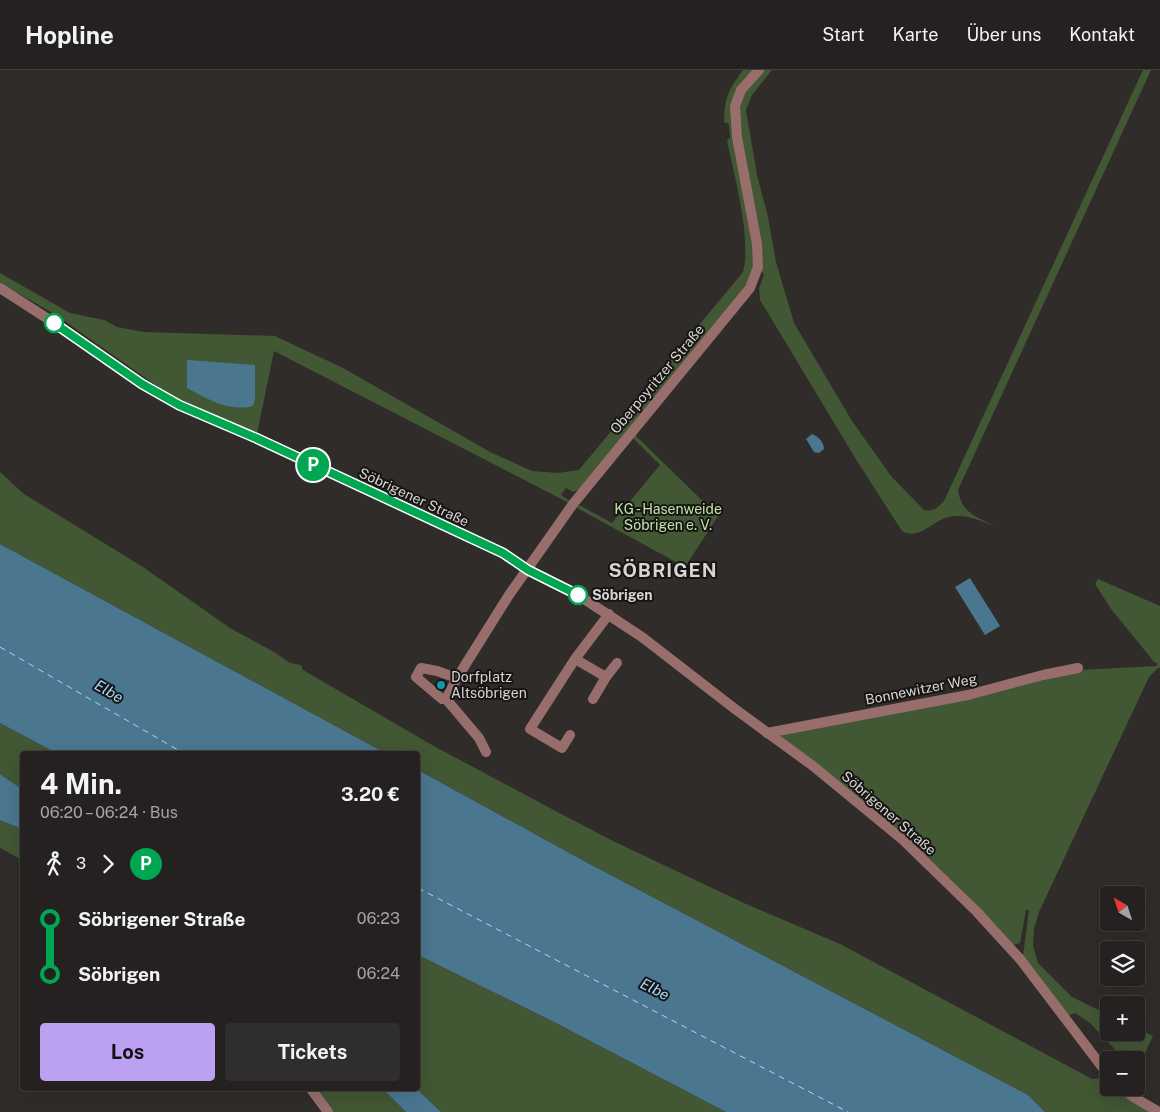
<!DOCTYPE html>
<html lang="de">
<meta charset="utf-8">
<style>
body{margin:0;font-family:"Public Sans",sans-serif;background:#302e2d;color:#f1f3f6;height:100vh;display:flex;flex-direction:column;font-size:19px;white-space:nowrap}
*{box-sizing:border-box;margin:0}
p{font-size:16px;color:#a3a3a5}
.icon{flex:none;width:28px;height:28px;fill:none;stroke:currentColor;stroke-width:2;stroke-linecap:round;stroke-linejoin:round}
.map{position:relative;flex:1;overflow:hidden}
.drawer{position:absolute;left:20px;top:681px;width:400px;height:340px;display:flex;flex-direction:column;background:#242120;border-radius:5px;box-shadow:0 5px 20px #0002,0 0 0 1px #413e3e}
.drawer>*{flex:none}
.badge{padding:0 10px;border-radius:16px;font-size:18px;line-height:32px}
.needle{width:32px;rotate:321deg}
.controls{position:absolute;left:1100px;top:816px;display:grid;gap:10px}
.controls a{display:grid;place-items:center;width:45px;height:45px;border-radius:5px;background:#242120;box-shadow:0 5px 20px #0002,0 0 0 1px #413e3e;font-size:25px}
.map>.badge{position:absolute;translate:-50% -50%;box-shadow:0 0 0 2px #fff}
.legs{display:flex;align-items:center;gap:8px;height:55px;padding:0 20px;font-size:16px}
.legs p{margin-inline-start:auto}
.head{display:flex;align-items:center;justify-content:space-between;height:85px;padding:0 20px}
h1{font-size:28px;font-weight:700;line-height:38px}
.button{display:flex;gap:10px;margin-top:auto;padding:10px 20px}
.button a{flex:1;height:58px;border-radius:5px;background:#bca0f2;color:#111;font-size:20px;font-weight:700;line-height:58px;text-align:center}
.button a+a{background:#302e2d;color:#f1f3f6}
ul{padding:0 20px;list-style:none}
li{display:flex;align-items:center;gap:18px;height:55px;font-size:19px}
li i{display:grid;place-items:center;width:8px;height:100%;margin:0 6px;background:currentColor}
li i::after{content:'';width:12px;height:12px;margin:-6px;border:4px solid;border-radius:50%;background:#242120}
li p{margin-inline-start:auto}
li:first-child i{background:linear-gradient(#0000 50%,currentColor 0)}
li:last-child i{background:linear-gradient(currentColor 50%,#0000 0)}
header{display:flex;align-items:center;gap:30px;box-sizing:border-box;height:70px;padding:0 25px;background:#242120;border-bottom:1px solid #413e3e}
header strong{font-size:24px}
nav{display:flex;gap:28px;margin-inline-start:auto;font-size:18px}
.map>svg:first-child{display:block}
</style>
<header>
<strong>Hopline</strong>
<nav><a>Start</a><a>Karte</a><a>Über uns</a><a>Kontakt</a></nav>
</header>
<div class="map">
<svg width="1160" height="1042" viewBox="0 0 1160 1042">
<rect width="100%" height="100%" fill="#302c2a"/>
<path fill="#425734" d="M743 0H755L734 27 754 176V194L750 210 581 419 573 422 566 418 561 425 570 431 569 433 274 281 257 364 181 330 164 321 56 245 0 213V203L70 243 104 250 117 257 143 262 275 266 343 298 492 383 532 401 558 403 579 400 743 202C752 169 734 105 727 70L730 68 729 54 724 52C725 26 728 21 743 0Z
M763 0H772L752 25 746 40 757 105 768 147 776 192 794 253 852 351 891 406 924 440C934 442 937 438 944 431L1143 0H1151L958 420C962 444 977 447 997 457 984 452 969 445 955 446 935 446 921 472 902 461L857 391 760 230 759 218 764 205 761 201 740 66 739 37 744 21Z
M635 365 718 446 685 497 577 438 579 435 612 453 660 395 633 368Z
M0 402 24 424 143 497 230 558 274 582 290 593 301 595 303 600 432 675 548 737 611 770 746 834 840 874 1092 1009 1107 1008 1109 1010V1018H1117L1152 1042H1045L1028 1025 584 791 418 700V684H387L0 474Z
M1098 509 1160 536V598H1158L1149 607 1039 842 1034 859 1033 876 1038 893 1072 927 1109 945V962H1136V958L1153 966 1136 1002V990H1125L1089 952 1075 943 1067 946 1023 886 1029 840H1026L1020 873 1013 875C945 797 866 730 782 669L780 663 1079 600 1157 596V593H1155L1111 539 1095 514Z
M0 653 58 684H22V719L0 704Z
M0 750 22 759V790L0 778Z
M418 885 554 952 726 1042H441L417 1019Z
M315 1019H383L406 1042H331Z"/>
<path fill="#4b7690" d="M187 290 255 295V329L253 336C228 342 208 329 187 318Z
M812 364C818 366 824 372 824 379L819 383 814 382 806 369Z
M0 474 387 684H58L0 653Z
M970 508 1000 556 985 565 955 517Z
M418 700 584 791 1028 1025 1045 1042H726L554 952 418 885Z
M0 704 22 719V759L0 750Z
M383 1019H417L441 1042H406Z"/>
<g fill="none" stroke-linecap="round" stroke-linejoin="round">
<path stroke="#a3dafc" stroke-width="1" stroke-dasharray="6 5" stroke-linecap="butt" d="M0 577 185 684
M418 818 848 1042"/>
<path stroke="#986e6d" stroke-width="10" d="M575 589 606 607 593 629
M606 607 617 593
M457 608 509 525 573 434 750 218 758 197 757 174 737 67 735 36 741 20 759 0
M446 629 457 608 437 601 421 598 416 607 442 629H446L479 668 486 682
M767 663 968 625 1043 605 1078 598
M570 665 562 678 530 659 575 589 609 544
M311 1019 328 1042"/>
<path stroke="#986e6d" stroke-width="10" d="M0 218 62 258 142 314 179 335 256 368 503 483 528 500 578 525 642 567 735 639 813 696 903 770 977 842 1020 889 1109 1006
M1122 1018 1135 1028 1159 1042"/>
</g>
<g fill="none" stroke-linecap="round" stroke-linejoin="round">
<g stroke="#fff" stroke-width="11">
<path id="line-1" d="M54 253 142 314 179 335 256 368 503 483 528 500 578 525"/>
</g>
<use href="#line-1" stroke="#00a651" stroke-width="8"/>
</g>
<g fill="#fff" stroke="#00a651" stroke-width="2.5">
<circle cx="54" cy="253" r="9"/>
<circle cx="578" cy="525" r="9"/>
</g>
<circle fill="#0f9aa8" stroke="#171514" stroke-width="2" cx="441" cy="615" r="5"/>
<g text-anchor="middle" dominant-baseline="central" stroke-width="4" stroke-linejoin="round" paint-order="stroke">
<g font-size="14" fill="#d7d4d2" stroke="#171514">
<text transform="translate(657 309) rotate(-50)">Oberpoyritzer Straße</text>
<text transform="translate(414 427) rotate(25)">Söbrigener Straße</text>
<text transform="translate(921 619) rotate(-11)">Bonnewitzer Weg</text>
<text transform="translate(889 743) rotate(41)">Söbrigener Straße</text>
</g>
<g font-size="14" fill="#c0e5a7" stroke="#171514">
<text x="668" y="439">KG - Hasenweide<tspan x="668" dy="16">Söbrigen e. V.</tspan></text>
</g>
<g font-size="14" font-weight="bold" fill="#d7d4d2" stroke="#171514" text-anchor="start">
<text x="592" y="525">Söbrigen</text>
</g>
<g font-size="14" fill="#d7d4d2" stroke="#171514" text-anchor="start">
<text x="451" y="607">Dorfplatz<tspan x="451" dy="16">Altsöbrigen</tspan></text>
</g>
<g font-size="15" font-style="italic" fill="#a3dafc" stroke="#171514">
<text transform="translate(109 621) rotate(30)">Elbe</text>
<text transform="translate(655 919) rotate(27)">Elbe</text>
</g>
<g font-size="19" font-weight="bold" letter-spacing="1" fill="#d7d4d2" stroke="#171514">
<text x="663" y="500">SÖBRIGEN</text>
</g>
</g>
</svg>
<div class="controls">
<a><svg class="needle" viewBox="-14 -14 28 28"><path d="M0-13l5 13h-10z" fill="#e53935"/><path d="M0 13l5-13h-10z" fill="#a3a3a5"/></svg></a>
<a><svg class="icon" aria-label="layers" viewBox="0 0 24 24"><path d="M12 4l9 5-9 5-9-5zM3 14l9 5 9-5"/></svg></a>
<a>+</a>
<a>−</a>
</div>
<b class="badge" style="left:313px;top:395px;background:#00a651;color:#fff">P</b>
<section class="drawer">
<div class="head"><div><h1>4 Min.</h1><p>06:20 – 06:24 · Bus</p></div><b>3.20 €</b></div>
<div class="legs"><svg class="icon" aria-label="walk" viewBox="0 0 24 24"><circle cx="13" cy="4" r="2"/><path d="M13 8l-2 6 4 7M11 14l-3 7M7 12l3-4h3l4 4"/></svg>3<svg class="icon" aria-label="forward" viewBox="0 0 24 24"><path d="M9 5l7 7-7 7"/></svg><b class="badge" style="background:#00a651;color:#fff">P</b></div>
<ul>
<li><i style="color:#00a651"></i><b>Söbrigener Straße</b><p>06:23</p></li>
<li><i style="color:#00a651"></i><b>Söbrigen</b><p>06:24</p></li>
</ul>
<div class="button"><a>Los</a><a>Tickets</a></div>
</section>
</div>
